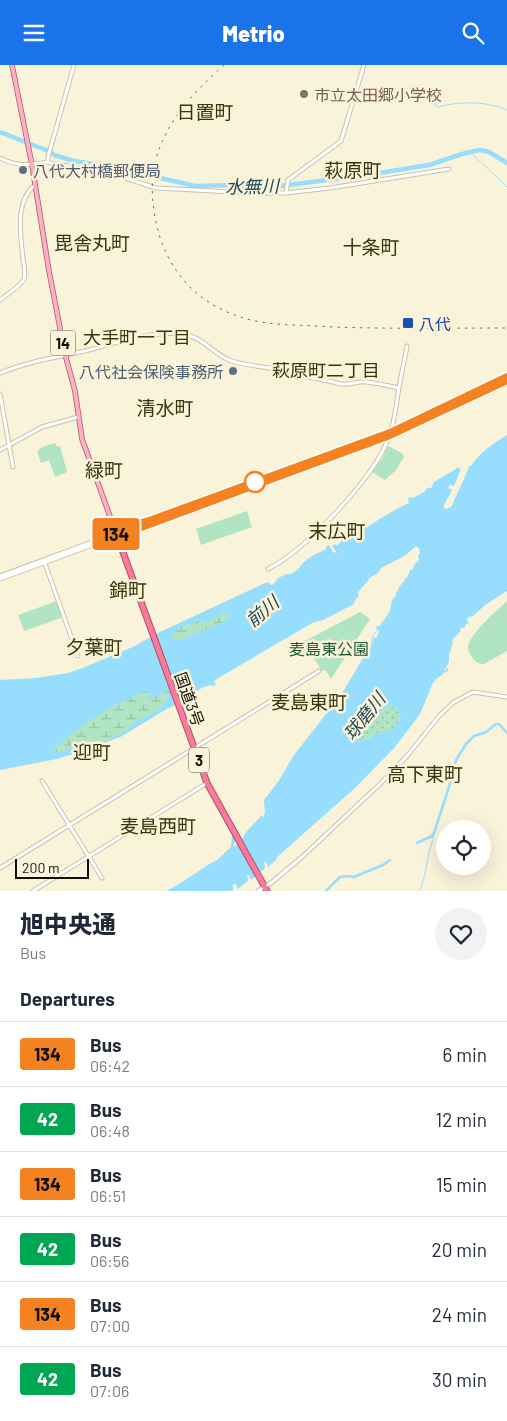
<!DOCTYPE html>
<meta charset="utf-8">
<style>
body{margin:0;font-family:Barlow,"Noto Sans JP",sans-serif;background:#f2f2f3;color:#1f2937;height:100vh;display:flex;flex-direction:column;font-size:19px;white-space:nowrap}
*{box-sizing:border-box;margin:0}
p{font-size:16px;color:#747a83}
.icon{flex:none;width:28px;height:28px;fill:none;stroke:currentColor;stroke-width:2;stroke-linecap:round;stroke-linejoin:round}
.map{position:relative;height:826px;overflow:hidden}
.side{display:flex;flex-direction:column;background:#fff;flex:1}
.side>*{flex:none}
.badge{padding:0 10px;border-radius:4px;font-size:18px;line-height:32px}
.tools{position:absolute;left:436px;top:755px;display:grid;gap:10px}
.tools a{display:grid;place-items:center;width:55px;height:55px;border-radius:50%;background:#fff;box-shadow:0 5px 20px #0002;font-size:25px}
.scale{position:absolute;left:15px;bottom:12px;width:74px;box-sizing:border-box;padding-left:5px;border:2px solid #100e06;border-top:0;font-size:14px;line-height:18px;white-space:nowrap;color:#100e06;-webkit-text-stroke:4px #f9f3da;paint-order:stroke}
.map>.badge{position:absolute;translate:-50% -50%;box-shadow:0 0 0 2px #fff}
h2{padding:0 20px;font-size:19px;line-height:45px}
.round{display:grid;place-items:center;flex:none;width:52px;height:52px;border-radius:26px;background:#f2f2f3}
.head{display:flex;align-items:center;justify-content:space-between;height:85px;padding:0 20px}
h1{font-size:24px;font-weight:800;line-height:38px}
ul{padding:0;list-style:none}
li{display:flex;align-items:center;gap:15px;height:65px;padding:0 20px;border-top:1px solid #e0e1e3}
li div{flex:1}
li b{display:block;font-size:19px}
li em{font-style:normal}
li .badge{min-width:55px;font-weight:700;text-align:center}
header{display:flex;justify-content:space-between;align-items:center;height:65px;padding:0 20px;background:#1a73e8;color:#fff;font-size:22px;font-weight:800}
.map>svg:first-child{display:block}
</style>
<header><svg class="icon" aria-label="menu" viewBox="0 0 24 24"><path d="M4 6h16M4 12h16M4 18h16"/></svg>Metrio<svg class="icon" aria-label="search" viewBox="0 0 24 24"><circle cx="10" cy="10" r="6"/><path d="M15 15l6 6"/></svg></header>
<div class="map">
<svg width="507" height="826" viewBox="0 0 507 826">
<defs>
<pattern id="grass-dots" width="8" height="8" patternUnits="userSpaceOnUse" patternTransform="scale(1.25)"><rect width="8" height="8" fill="#b1e4c3"/><path d="M2 2h.1M6 6h.1" fill="none" stroke="#97c2a6" stroke-width="1.8" stroke-linecap="round"/></pattern>
<pattern id="wetland-marsh" width="20" height="14" patternUnits="userSpaceOnUse" patternTransform="scale(1.25)"><rect width="20" height="14" fill="#b1e4c3"/><path d="M1 5h8M5 5V1M11 12h8M15 12V8" fill="none" stroke="#97c2a6"/></pattern>
</defs>
<rect width="100%" height="100%" fill="#f9f3da"/>
<path fill="url(#grass-dots)" d="M391 640 399 647 401 653 392 665 388 667 386 665 380 669 376 668 367 675 352 678C358 666 368 656 376 645L380 647Z"/>
<path fill="url(#wetland-marsh)" d="M258 522 267 526 282 527 212 568 112 591 138 580 156 569Z
M176 614 205 622H203L172 642 167 643 122 671 96 681 91 682 83 686 56 694 0 705V702L39 663Z"/>
<path fill="#b1e4c3" d="M55 378 57 382 60 381 67 407 55 412 49 395 41 398 37 386 42 382Z
M388 381 402 388 404 392 396 405 385 415 372 407 382 394Z
M247 446 252 462 201 480 196 464Z
M57 536 63 552 24 566 18 550Z
M507 536V586L484 599C478 599 476 597 472 592 470 589 467 585 468 581 470 569 497 545 507 536Z
M360 547 370 554 331 614 325 605 322 606 303 577Z"/>
<path fill="#97ddfd" fill-rule="evenodd" d="M507 370V526L485 540 473 551 468 552 467 556 469 558 465 560V562L460 564 461 566 452 575 453 577 449 590V597L444 606H445L447 603 449 604 447 607 443 608 442 610 436 614 432 620 420 649 395 682 355 723 276 793 277 794 268 802 266 797H264L265 803 251 815 249 810H247L248 816 238 824 236 819H233V826H166L176 821 211 798 216 796 231 782 232 770 235 773 234 782C242 778 242 773 247 766 252 761 257 755 262 750L263 753 265 747 264 735 278 717 294 690 341 630 369 583 371 584V581H372L374 572 376 573 379 567 376 563 377 561H380L381 558H382L390 546 392 535 396 531V527L398 526 399 522 405 515V513H407L410 505H412L415 499 419 495 418 491 420 488 419 486 420 484 416 481 406 490 381 503 378 508 368 514 369 515 358 527 359 531 355 535 354 539 323 555 314 557 220 612 214 616 216 620 213 621 211 620 203 622 122 671 96 681 91 682 83 686 56 694 0 705V615L36 613 68 608 80 604 133 582 156 569 265 518 269 517 271 520 274 519 278 513 287 509H291L297 505 303 498 312 491 326 484V482L329 480 333 487 337 488 332 481 335 479 337 481C342 474 350 472 357 468 374 458 391 446 409 438L408 433 411 432 413 433 424 427 427 423H431L434 417 456 404 457 402 461 404 454 421 450 420 448 423 452 425 444 440V443L446 444 451 442 453 438 465 412 464 411 466 410 469 401 472 400C479 388 495 377 507 370ZM221 547 230 550 229 553 215 561 180 575 174 574 171 569 187 559 191 560 198 556 203 558C209 555 215 553 221 550ZM177 621H183L181 624 175 625 169 630 161 643 150 650 143 652 135 657 127 665 118 670 102 678H94L80 684 71 682 65 686 49 688 66 673 87 657 111 642 143 627 153 628 144 634C157 633 166 627 177 621ZM391 640 399 647 401 653 392 665 388 667 386 665 380 669 376 668 367 675 362 673 352 677C359 666 368 656 376 645L380 647Z"/>
<g fill="none" stroke-linecap="round" stroke-linejoin="round">
<path stroke="#97ddfd" stroke-width="1" d="M434 39 438 42C460 36 486 36 507 45
M471 87 479 96
M481 97 507 122
M371 581 373 571 377 565
M420 825C425 813 426 801 429 788 430 781 434 775 434 768"/>
<path stroke="#97ddfd" stroke-width="2.5" d="M417 778 432 771 434 768 449 722 456 695 466 679 474 671 486 667 496 659H499L507 668
M326 826 340 812 347 811 354 812 383 800 390 795"/>
<path stroke="#97ddfd" stroke-width="4.5" d="M0 67 51 87 54 90 74 96 113 102 195 121 235 120 255 122 281 121 373 109 429 100 462 89 480 85 489 87 507 98"/>
<g stroke="#c7c2aa" stroke-width="5">
<path id="secondary" d="M74 0 48 92V97L50 98 110 108 156 123 252 128H286L330 123 449 104
M0 93C18 102 28 100 48 97
M286 128 288 115 341 76 364 0
M0 235C7 229 20 222 24 214 26 208 24 200 23 194 21 171 14 137 35 120
M0 308C29 296 59 292 89 285 118 277 156 264 187 270 203 273 214 289 229 295 242 300 257 301 270 303 283 305 295 309 308 312 319 314 330 316 341 319 350 320 358 316 366 317 377 318 388 321 399 323
M0 329 13 402
M0 385 42 362 78 352
M44 496 78 591
M268 504C307 484 374 413 389 372 395 357 396 339 399 323 401 309 405 295 407 281
M0 511 116 468
M0 514 117 471
M42 716 102 813
M0 803 319 606
M33 826 207 718
M258 826 271 818 302 792 380 719 407 691 440 650 454 637 473 627 507 632"/>
</g>
<g stroke="#a95469" stroke-width="5.5">
<path id="primary" d="M12 0 32 100 49 206 65 289 75 326 82 374 116 468"/>
</g>
<g stroke="#a95469" stroke-width="7">
<path id="highway" d="M267 826 207 718 116 468 135 460 153 455 391 367 507 312"/>
</g>
<use href="#secondary" stroke="#fff" stroke-width="3"/>
<use href="#primary" stroke="#fdafc5" stroke-width="4"/>
<use href="#highway" stroke="#fc799e" stroke-width="5"/>
<path stroke="#767263" stroke-width="1" stroke-dasharray="2.5 5" stroke-linecap="butt" d="M224 0C179 40 144 82 154 146 162 205 201 247 261 257 285 261 309 260 333 262 391 264 449 263 507 263"/>
</g>
<g fill="none" stroke-linecap="round" stroke-linejoin="round">
<g stroke="#fff" stroke-width="11">
<path id="line" d="M507 312 390 368 152 455 135 460 116 468 117 471 390 370 507 315"/>
</g>
<use href="#line" stroke="#f58220" stroke-width="8"/>
</g>
<circle fill="#8d6e63" stroke="#f9f3da" stroke-width="2" cx="304" cy="29" r="5"/>
<g fill="#5c6f8a" stroke="#f9f3da" stroke-width="2">
<circle cx="23" cy="105" r="5"/>
<circle cx="233" cy="306" r="5"/>
</g>
<rect fill="#1a4fb4" stroke="#f9f3da" stroke-width="2" x="402" y="252" width="12" height="12" rx="2.5"/>
<circle fill="#fff" stroke="#f58220" stroke-width="2.5" cx="255" cy="417" r="10"/>
<g text-anchor="middle" dominant-baseline="central" stroke-width="5" stroke-linejoin="round" paint-order="stroke">
<g fill="#f9f3da" stroke="#565346" stroke-width="1">
<rect x="50.5" y="265.5" width="25" height="25" rx="4"/>
<rect x="189" y="682.5" width="20" height="25" rx="4"/>
</g>
<g font-size="15" font-weight="bold" fill="#100e06">
<text x="63" y="278">14</text>
<text x="199" y="695">3</text>
</g>
<g font-size="16" fill="#785e54" stroke="#f9f3da" text-anchor="start">
<text x="314" y="29">市立太田郷小学校</text>
</g>
<g font-size="16" fill="#4e5e75" stroke="#f9f3da" text-anchor="start">
<text x="33" y="105">八代大村橋郵便局</text>
<text x="223" y="306" text-anchor="end">八代社会保険事務所</text>
</g>
<g font-size="16" fill="#164399" stroke="#f9f3da" text-anchor="start">
<text x="419" y="258">八代</text>
</g>
<g font-size="16" fill="#1f5838" stroke="#f9f3da">
<text x="329" y="583">麦島東公園</text>
</g>
<g font-size="16" fill="#100e06" stroke="#f9f3da">
<text transform="translate(190 634) rotate(70)">国道3号</text>
</g>
<g font-size="18" font-style="italic" fill="#21495a" stroke="#f9f3da">
<text transform="translate(252 121) rotate(-1)">水無川</text>
<text transform="translate(262 546) rotate(-40)">前川</text>
<text transform="translate(364 651) rotate(-51)">球磨川</text>
</g>
<g font-size="18" fill="#38350a" stroke="#f9f3da">
<text x="137" y="272">大手町一丁目</text>
<text x="326" y="305">萩原町二丁目</text>
</g>
<g font-size="19" fill="#38350a" stroke="#f9f3da">
<text x="205" y="46">日置町</text>
<text x="353" y="104">萩原町</text>
<text x="92" y="177">毘舎丸町</text>
<text x="371" y="181">十条町</text>
<text x="165" y="342">清水町</text>
<text x="104" y="404">緑町</text>
<text x="337" y="465">末広町</text>
<text x="128" y="524">錦町</text>
<text x="94" y="581">夕葉町</text>
<text x="309" y="636">麦島東町</text>
<text x="92" y="686">迎町</text>
<text x="425" y="708">高下東町</text>
<text x="158" y="760">麦島西町</text>
</g>
</g>
</svg>
<div class="tools">
<a><svg class="icon" aria-label="locate" viewBox="0 0 24 24"><circle cx="12" cy="12" r="6"/><path d="M12 2v4M12 18v4M2 12h4M18 12h4"/></svg></a>
</div>
<div class="scale">200 m</div>
<b class="badge" style="left:116px;top:469px;background:#f58220;color:#111">134</b>
</div>
<section class="side">
<div class="head"><div><h1>旭中央通</h1><p>Bus</p></div><a class="round"><svg class="icon" aria-label="heart" viewBox="0 0 24 24"><path d="M12 20l-8-8c-3-5 5-10 8-4 3-6 11-1 8 4z"/></svg></a></div>
<h2>Departures</h2>
<ul>
<li><span class="badge" style="background:#f58220;color:#111">134</span><div><b>Bus</b><p>06:42</p></div><em>6 min</em></li>
<li><span class="badge" style="background:#00a651;color:#fff">42</span><div><b>Bus</b><p>06:48</p></div><em>12 min</em></li>
<li><span class="badge" style="background:#f58220;color:#111">134</span><div><b>Bus</b><p>06:51</p></div><em>15 min</em></li>
<li><span class="badge" style="background:#00a651;color:#fff">42</span><div><b>Bus</b><p>06:56</p></div><em>20 min</em></li>
<li><span class="badge" style="background:#f58220;color:#111">134</span><div><b>Bus</b><p>07:00</p></div><em>24 min</em></li>
<li><span class="badge" style="background:#00a651;color:#fff">42</span><div><b>Bus</b><p>07:06</p></div><em>30 min</em></li>
</ul>
</section>
